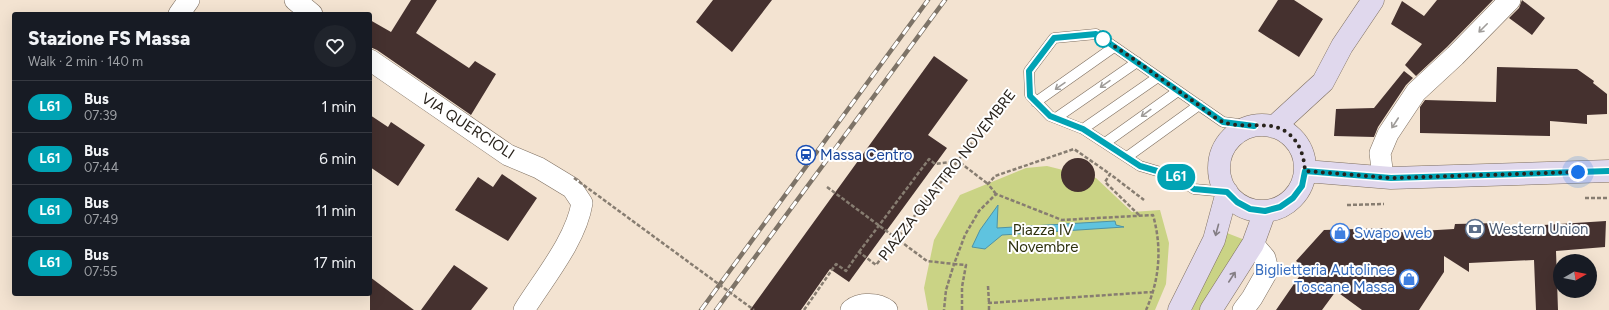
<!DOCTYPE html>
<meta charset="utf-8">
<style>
body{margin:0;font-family:Figtree,sans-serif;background:#20242c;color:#f1f3f6;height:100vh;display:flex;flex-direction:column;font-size:15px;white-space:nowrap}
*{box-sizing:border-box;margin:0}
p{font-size:13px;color:#9ea1a6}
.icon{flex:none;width:22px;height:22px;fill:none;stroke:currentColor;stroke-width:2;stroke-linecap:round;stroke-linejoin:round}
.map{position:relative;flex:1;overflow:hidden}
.side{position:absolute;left:12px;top:12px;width:360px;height:284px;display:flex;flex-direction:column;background:#171b24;border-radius:4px;box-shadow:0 4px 16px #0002}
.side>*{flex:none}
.badge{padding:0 8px;border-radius:13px;font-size:14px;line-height:26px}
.needle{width:26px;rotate:81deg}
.buttons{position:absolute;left:1553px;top:254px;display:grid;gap:8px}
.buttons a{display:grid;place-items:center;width:44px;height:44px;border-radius:50%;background:#171b24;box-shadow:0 4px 16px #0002;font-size:20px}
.you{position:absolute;width:20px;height:20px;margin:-10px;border:3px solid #fff;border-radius:50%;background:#1a73e8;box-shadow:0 0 0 6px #1a73e833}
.map>.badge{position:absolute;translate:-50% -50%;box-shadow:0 0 0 2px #fff}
.round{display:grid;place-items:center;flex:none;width:42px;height:42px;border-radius:21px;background:#20242c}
.head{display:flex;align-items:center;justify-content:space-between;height:68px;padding:0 16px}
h1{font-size:19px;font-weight:800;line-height:30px}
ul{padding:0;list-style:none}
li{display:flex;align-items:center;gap:12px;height:52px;padding:0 16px;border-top:1px solid #363941}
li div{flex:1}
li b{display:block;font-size:15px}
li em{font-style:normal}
li .badge{min-width:44px;font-weight:700;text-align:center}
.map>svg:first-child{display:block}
</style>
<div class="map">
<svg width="1609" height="310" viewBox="0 0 1609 310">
<rect width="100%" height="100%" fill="#f3e3d1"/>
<path fill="#cad385" d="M1080 159C1089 163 1093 168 1093 177L1096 178 1132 212 1160 210 1169 243 1166 284 1155 310H928L924 288 934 240 960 195 1026 168 1047 166 1063 170C1067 162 1072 160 1080 159Z
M1227 233 1245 240 1200 310H1192Z"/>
<path fill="#5fc3df" stroke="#4f93a4" d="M998 205 997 228 1115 221 1116 225 1124 227 1002 235 985 249 972 247 980 230Z"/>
<path fill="#45312f" d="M411 0H437L416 33 469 68 475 61 496 74 471 115 377 50 370 47V20L391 32Z
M713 0H772L732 52 696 22Z
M1278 0H1294L1323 19 1299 57 1258 31Z
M1437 0H1493L1447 47 1416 76 1405 65 1422 44 1391 24 1402 1 1424 16Z
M1522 0 1545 18 1532 35 1509 18 1519 8Z
M934 56 968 80 928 135 947 148 849 282 830 269 801 310H750Z
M1497 67 1577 69 1594 81 1593 83 1607 94V114L1587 115V124L1550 121V136L1420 133V107L1425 100 1496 102Z
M1404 71 1413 78 1406 85 1378 127 1374 137 1334 136 1336 109 1374 108Z
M370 115 388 127 391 122 425 145 398 186 370 167Z
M1061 175a17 17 0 1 1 34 0a17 17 0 1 1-34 0Z
M502 174 537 198 508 241 455 210 478 177 493 187Z
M1606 221 1605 247 1556 251 1558 310H1536L1534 260 1469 263V272L1444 256V272L1419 310H1362L1336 291 1322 310H1276L1305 268 1296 261 1324 230 1387 228V233L1454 229 1455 224 1499 223V228Z
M454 265 488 288 471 310H421Z
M370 277 414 310H370Z"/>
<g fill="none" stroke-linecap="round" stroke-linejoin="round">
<g stroke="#7e6f60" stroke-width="11">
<path id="lane" d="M1036 102 1114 47
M1056 118 1137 62
M1083 129 1158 77
M1105 143 1178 91
M1127 157 1199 105
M1227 192 1194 189 1174 176 1140 166 1083 129 1050 116 1030 95 1029 71 1054 38 1096 34 1223 122 1254 126"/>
</g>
<g stroke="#7e6f60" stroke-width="22">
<path id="street" d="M295 0 312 14
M179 14 189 0
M370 60 508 155 539 168 572 188 582 203C576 240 544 278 524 310
M1383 177 1380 153 1388 134 1416 92 1455 56 1510 0
M851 310C861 302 878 303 887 310
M1243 310 1252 298 1268 270 1265 258 1253 244"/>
</g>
<g stroke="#7e6f60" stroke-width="23">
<path id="secondary" d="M1219 168a43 43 0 1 1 86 0a43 43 0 1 1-86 0Z
M1274 127 1323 82 1342 46 1373 0
M1305 171 1391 178 1609 171
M1179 310 1214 240 1227 192
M1211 310 1253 244 1265 211"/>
</g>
<path stroke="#877d71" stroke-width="2.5" stroke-dasharray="4 2" stroke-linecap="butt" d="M827 187 927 261 954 264 946 290 944 310
M996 194 988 184 995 176 1074 149 1110 174
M1585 198H1609
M1347 205 1384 204
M1139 215 1105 182 1110 174 1144 200
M859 252 929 159 935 164 958 161 988 184
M988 286 989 303
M804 310 836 264 846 271 859 252 876 265 1011 93
M962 310V287L966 265 954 264 965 235 979 211 996 194 1062 220 1153 215C1162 247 1160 279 1146 310
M989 310V303L1152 292"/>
<use href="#lane" stroke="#fff" stroke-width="10"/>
<use href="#street" stroke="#fff" stroke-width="21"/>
<use href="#secondary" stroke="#e0d8ed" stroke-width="22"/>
<g stroke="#7d7367" stroke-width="4.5">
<path id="rail" d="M701 310 928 0
M716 310 945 0"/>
</g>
<use href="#rail" stroke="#fff" stroke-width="3" stroke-dasharray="9" stroke-linecap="butt"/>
<path stroke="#877d71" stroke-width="2.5" stroke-dasharray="4 2" stroke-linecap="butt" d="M574 178 754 310"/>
</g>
<defs><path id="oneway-shaft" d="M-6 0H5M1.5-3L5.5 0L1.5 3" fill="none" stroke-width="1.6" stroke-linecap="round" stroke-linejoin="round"/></defs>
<g stroke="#9f9c99">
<use href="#oneway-shaft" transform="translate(1483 28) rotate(135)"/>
<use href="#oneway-shaft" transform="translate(1105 84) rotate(145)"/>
<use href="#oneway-shaft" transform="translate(1060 86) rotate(145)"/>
<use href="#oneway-shaft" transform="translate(1146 113) rotate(144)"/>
<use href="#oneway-shaft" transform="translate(1395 123) rotate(123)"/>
</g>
<g stroke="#847e84">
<use href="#oneway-shaft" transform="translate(1217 230) rotate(105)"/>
<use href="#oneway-shaft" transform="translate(1232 277) rotate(-57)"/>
</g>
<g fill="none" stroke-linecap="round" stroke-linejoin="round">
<g stroke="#fff" stroke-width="9">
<path id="line" d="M1254 126 1223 122 1096 34 1054 38 1029 71 1030 96 1050 116 1083 129 1140 166 1174 176 1194 189 1227 192 1237 202 1250 209 1265 211 1280 207 1293 198 1302 186 1305 171 1391 178 1609 171"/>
</g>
<use href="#line" stroke="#00a3b4" stroke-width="6"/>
<path stroke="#29231c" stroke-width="4" stroke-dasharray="0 7.2" d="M1103 39C1134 58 1163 81 1193 101 1202 107 1214 118 1223 122 1244 130 1270 119 1288 133 1300 143 1304 156 1305 171L1391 178 1578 172"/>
</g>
<defs>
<g id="station-ring" transform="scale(1)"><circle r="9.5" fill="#fff" stroke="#1a4fb4" stroke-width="1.5"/><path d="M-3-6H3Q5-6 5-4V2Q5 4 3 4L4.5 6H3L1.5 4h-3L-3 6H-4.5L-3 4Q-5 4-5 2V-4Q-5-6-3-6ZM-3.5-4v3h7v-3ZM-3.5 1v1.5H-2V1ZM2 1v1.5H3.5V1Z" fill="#1a4fb4"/></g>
<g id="bank-ring" transform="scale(1)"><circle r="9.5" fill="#fff" stroke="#5c6f8a" stroke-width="1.5"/><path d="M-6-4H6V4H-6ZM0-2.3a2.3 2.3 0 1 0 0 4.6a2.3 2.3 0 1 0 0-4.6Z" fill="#5c6f8a"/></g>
<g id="shop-ring" transform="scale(1)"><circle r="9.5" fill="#fff" stroke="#3f7fe0" stroke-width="1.5"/><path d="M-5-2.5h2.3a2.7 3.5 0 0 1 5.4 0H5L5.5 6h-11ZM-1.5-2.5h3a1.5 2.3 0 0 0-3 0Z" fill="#3f7fe0"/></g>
</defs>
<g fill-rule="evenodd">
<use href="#station-ring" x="806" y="155"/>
<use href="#bank-ring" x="1475" y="229"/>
<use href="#shop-ring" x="1340" y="233"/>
<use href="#shop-ring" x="1409" y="279"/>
</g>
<circle fill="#fff" stroke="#00a3b4" stroke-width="2" cx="1103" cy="39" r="8"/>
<g text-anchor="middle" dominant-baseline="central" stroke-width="4" stroke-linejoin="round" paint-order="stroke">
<g font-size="15" fill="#29231c" stroke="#fff">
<text transform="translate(468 126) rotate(33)">VIA QUERCIOLI</text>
<text transform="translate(947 175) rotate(-52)">PIAZZA QUATTRO NOVEMBRE</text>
</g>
<g font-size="15" fill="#164399" stroke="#fff" text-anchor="start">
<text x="820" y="155">Massa Centro</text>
</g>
<g font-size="15" fill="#4e5e75" stroke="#fff" text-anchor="start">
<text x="1489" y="229">Western Union</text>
</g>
<g font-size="15" fill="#2e310f" stroke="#fff">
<text x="1043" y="230">Piazza IV<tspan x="1043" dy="17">Novembre</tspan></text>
</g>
<g font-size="15" fill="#366cbe" stroke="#fff" text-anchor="start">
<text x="1354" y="233">Swapo web</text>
<text x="1395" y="270" text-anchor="end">Biglietteria Autolinee<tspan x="1395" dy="17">Toscane Massa</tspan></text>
</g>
</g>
</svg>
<div class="buttons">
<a><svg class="needle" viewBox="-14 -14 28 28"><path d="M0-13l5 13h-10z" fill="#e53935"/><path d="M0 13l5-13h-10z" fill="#9ea1a6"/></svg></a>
</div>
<div class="you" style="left:1578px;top:172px"></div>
<b class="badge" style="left:1176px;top:177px;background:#00a3b4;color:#fff">L61</b>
<section class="side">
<div class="head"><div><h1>Stazione FS Massa</h1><p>Walk · 2 min · 140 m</p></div><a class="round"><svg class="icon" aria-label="heart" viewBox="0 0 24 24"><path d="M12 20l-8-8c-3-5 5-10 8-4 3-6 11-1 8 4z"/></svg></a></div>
<ul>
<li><span class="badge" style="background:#00a3b4;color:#fff">L61</span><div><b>Bus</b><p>07:39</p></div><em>1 min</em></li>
<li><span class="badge" style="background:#00a3b4;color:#fff">L61</span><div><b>Bus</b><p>07:44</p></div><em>6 min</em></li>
<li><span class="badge" style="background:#00a3b4;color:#fff">L61</span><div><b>Bus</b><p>07:49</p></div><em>11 min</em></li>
<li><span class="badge" style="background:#00a3b4;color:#fff">L61</span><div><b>Bus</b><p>07:55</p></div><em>17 min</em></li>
</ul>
</section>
</div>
